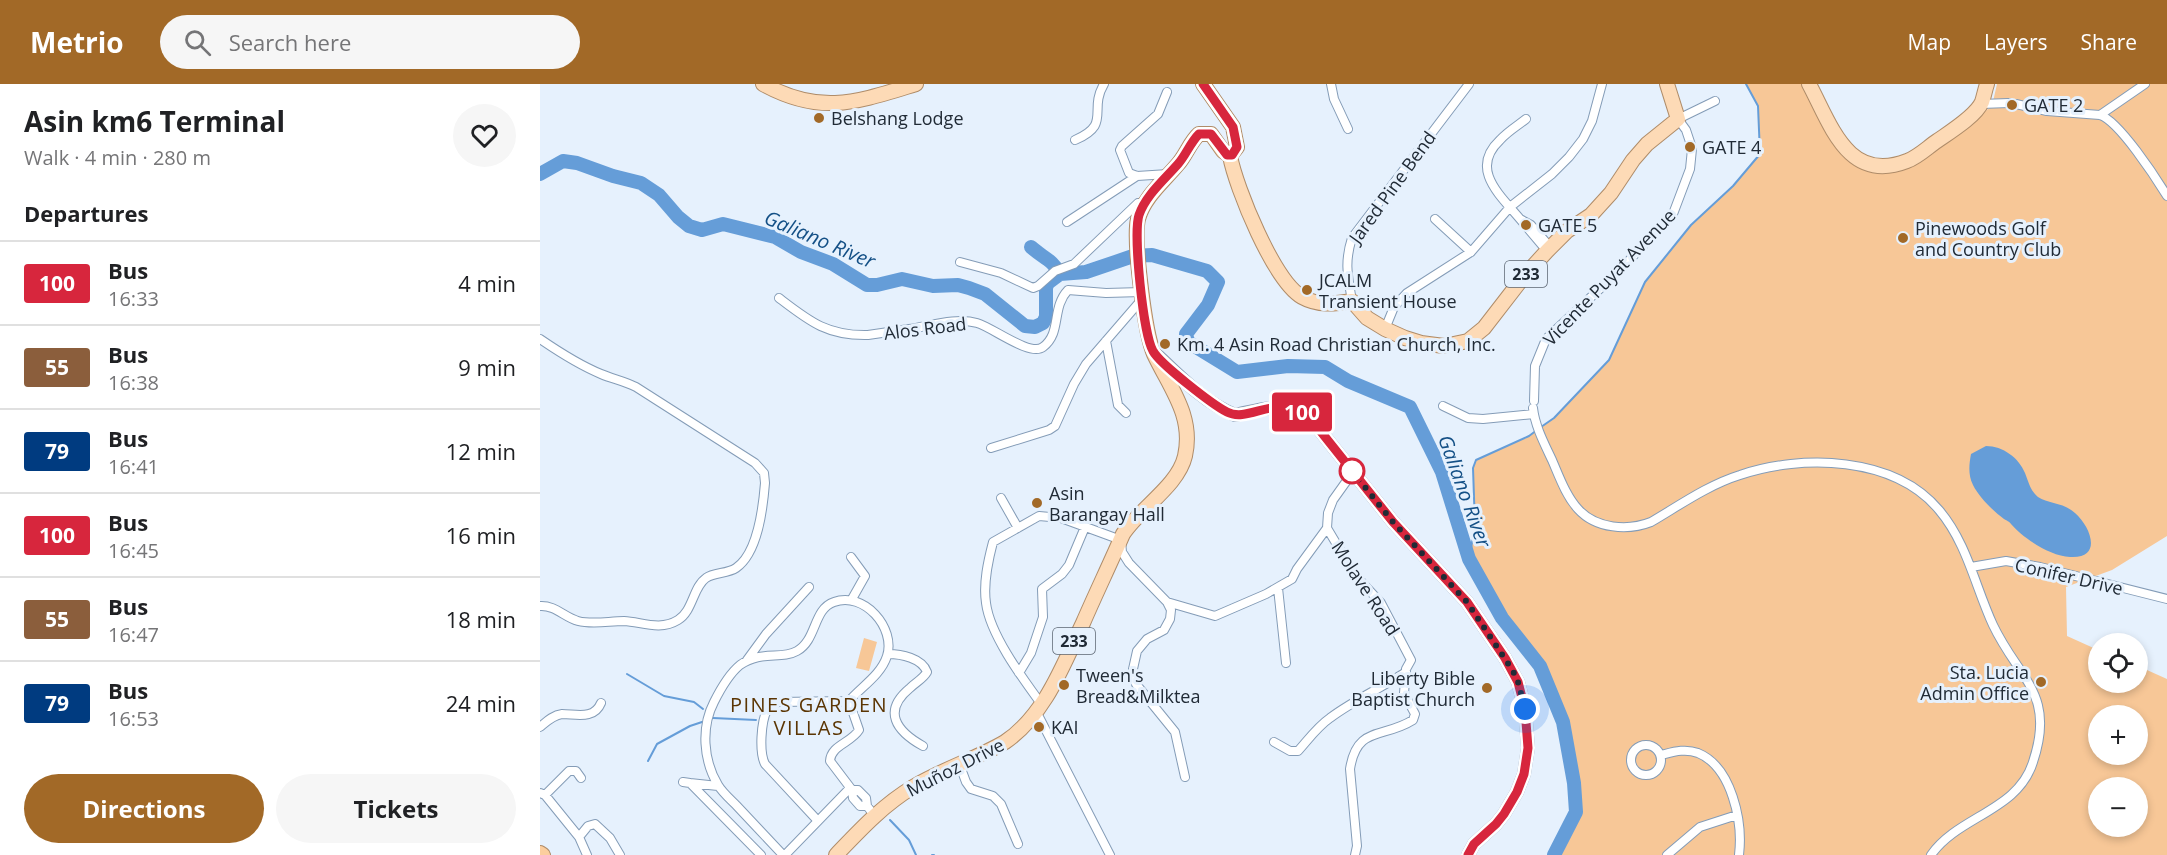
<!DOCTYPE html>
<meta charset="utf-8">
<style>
body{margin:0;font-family:"Open Sans",sans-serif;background:#f6f6f6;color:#202124;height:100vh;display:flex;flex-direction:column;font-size:22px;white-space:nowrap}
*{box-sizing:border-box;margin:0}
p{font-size:20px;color:#757577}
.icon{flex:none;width:33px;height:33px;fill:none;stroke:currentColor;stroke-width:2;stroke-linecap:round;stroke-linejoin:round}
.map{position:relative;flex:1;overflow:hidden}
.panel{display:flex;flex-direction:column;background:#fff;width:540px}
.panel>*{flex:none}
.badge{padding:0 12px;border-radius:4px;font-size:21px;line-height:39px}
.fabs{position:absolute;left:1548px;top:549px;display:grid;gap:12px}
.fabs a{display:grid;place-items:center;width:60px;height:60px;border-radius:50%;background:#fff;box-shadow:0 3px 9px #0003;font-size:30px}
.you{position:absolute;width:30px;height:30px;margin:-15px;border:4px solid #fff;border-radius:50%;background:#1a73e8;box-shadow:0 0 0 9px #1a73e833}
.map>.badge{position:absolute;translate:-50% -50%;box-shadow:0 0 0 3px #fff}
h2{padding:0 24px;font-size:22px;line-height:54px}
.round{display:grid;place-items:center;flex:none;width:63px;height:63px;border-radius:32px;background:#f6f6f6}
.headline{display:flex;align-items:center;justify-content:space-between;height:102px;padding:0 24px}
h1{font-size:28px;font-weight:700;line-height:45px}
.primary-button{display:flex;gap:12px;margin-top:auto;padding:12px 24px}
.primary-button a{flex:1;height:69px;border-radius:36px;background:#a26927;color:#fff;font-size:24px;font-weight:700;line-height:69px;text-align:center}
.primary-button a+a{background:#f6f6f6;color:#202124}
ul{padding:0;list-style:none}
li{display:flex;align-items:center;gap:18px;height:84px;padding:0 24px;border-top:2px solid #e0e0e0}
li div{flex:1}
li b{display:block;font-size:22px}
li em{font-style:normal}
li .badge{min-width:66px;font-weight:700;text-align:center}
header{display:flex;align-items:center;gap:36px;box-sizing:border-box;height:84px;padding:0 30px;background:#a26927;color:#fff}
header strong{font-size:28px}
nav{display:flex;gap:33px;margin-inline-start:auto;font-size:21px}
.search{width:420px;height:54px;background:#f6f6f6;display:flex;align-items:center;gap:15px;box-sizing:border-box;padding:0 21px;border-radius:33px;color:#757577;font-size:22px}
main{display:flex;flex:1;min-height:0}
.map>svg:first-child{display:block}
</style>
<header>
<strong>Metrio</strong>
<div class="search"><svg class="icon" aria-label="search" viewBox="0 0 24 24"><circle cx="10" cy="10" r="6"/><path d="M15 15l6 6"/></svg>Search here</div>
<nav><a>Map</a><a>Layers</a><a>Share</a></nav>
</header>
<main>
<section class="panel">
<div class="headline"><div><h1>Asin km6 Terminal</h1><p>Walk · 4 min · 280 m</p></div><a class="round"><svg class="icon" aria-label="heart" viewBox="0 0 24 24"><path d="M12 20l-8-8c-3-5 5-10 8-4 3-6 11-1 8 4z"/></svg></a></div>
<h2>Departures</h2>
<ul>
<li><span class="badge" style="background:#d7263d;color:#fff">100</span><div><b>Bus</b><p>16:33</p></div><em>4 min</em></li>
<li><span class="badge" style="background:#8b5e3c;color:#fff">55</span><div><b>Bus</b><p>16:38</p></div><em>9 min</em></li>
<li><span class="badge" style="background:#003b80;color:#fff">79</span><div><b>Bus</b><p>16:41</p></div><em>12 min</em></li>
<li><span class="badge" style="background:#d7263d;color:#fff">100</span><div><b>Bus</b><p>16:45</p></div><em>16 min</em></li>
<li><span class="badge" style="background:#8b5e3c;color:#fff">55</span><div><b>Bus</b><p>16:47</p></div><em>18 min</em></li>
<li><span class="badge" style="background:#003b80;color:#fff">79</span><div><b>Bus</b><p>16:53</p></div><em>24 min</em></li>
</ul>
<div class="primary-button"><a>Directions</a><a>Tickets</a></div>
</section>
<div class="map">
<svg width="1627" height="771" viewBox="0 0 1627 771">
<rect width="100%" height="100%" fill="#e6f1fd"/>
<path fill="#f7c797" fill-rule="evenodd" d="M1206 0H1263C1273 20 1288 53 1301 69 1345 122 1416 48 1452 22L1457 0H1627V452L1572 486 1526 503 1527 552 1558 566V598H1598V582L1627 595V771H1014L1036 728 1034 699 1023 638 1000 582 962 534 929 475 935 442 933 384 936 376 989 352 1014 334 1069 276 1105 198 1151 141 1193 102 1220 70 1218 22ZM1558 632H1598V670H1558ZM1558 704H1598V742H1558Z
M324 554 337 558 329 587 316 584Z"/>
<path fill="#659dd8" d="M1446 362C1463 362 1479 374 1485 389 1489 399 1490 406 1498 413 1508 420 1523 418 1535 429 1551 443 1563 475 1530 473 1510 472 1483 454 1471 440 1470 438 1466 436 1464 435 1453 427 1439 413 1433 401 1428 391 1429 381 1431 370Z"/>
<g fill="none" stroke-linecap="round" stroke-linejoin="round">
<path stroke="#659dd8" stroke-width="2" d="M1001 343 1014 334 1069 276 1105 198 1151 141 1193 102 1220 70 1218 22 1206 0
M929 475 935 442 933 384 936 376 989 352 997 346
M87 590 124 612 154 618 163 625
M173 634 216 636
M108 677 117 660 150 642 162 638
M350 736 369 756 376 771
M392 771H394"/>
<path stroke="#659dd8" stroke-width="14" d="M0 90 23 77 37 79 73 92 101 99 119 111 138 133 149 142 162 146 183 140 235 153 261 168 293 180 327 201H337L362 195 393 202 418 201 429 204 445 210 485 242 495 243 503 239 506 233V203L508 199 520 190 546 188 593 172 612 171 667 187 678 198 668 221 646 250 648 258 697 288 748 282 785 283 808 297 870 323 902 388 929 475 962 534 1000 582 1023 638 1034 699 1036 728 1014 771
M491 163C503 174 512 175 520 190"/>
<g stroke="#849cb7" stroke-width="10">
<path id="minor" d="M791 0 794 15 808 45
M627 8 618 30 582 62 580 66 589 89 597 92 628 90
M1441 20 1469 19
M1476 20 1507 27 1560 31C1579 37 1616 94 1627 112
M1560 31 1605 0
M535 56C572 40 548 27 564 0
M1151 61 1146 46 1138 35 1175 17
M895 135 931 168
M980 135C960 111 929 85 960 56 967 48 977 42 986 35
M527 138 597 92
M1007 167 980 135 991 141 1011 164
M420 178 461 189 493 204 498 202 515 187 534 180 598 119 604 120
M239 214C269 237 287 252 328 251 342 249 355 247 369 245 390 242 416 233 437 239 452 243 490 273 503 263 522 249 511 224 528 206L566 209 602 208
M812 217C808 193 804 179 812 154L929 0
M845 245 854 223 867 209 931 168 970 123 1012 90 1029 73 1043 55 1052 37 1062 0
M0 255C19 268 39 281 61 290 73 295 84 297 96 303L215 379 224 389 225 399C223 424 218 469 196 484 187 490 174 488 166 494 153 503 153 527 138 536 120 547 102 538 84 537 69 537 53 541 38 537 24 533 15 521 0 522
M566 257 578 321 586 329
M994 317 995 282 1006 255 1080 186 1133 130 1150 85 1152 65
M903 322 928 334 943 335 994 330
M993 324C995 342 1004 359 1012 376 1019 392 1026 412 1038 425 1056 445 1088 447 1111 438 1140 421 1168 401 1200 391 1262 370 1354 372 1399 426 1427 459 1435 502 1453 541 1479 596 1516 609 1493 678 1478 727 1418 732 1391 771
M451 364 509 346 515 342 534 300 546 280 603 214
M461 414 478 444
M787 444 815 491 841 519 871 576 866 585 864 609 875 630 873 636C843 655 817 641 810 685L817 762 815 771
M311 473 325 492 312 515
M1431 483 1466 477 1500 483 1627 515
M738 504 746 579
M627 518 631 526 630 535 624 546 607 555 597 567 593 585 596 600 635 648 645 693
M348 570C361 570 382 574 387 588 383 595 376 598 370 604 342 627 356 647 383 662
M207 576 226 550 269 503
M479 589 491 569 503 533 502 505 522 490 529 481 545 443
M502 621C483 595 450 551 446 519 443 499 448 477 453 458L499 432 521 434 581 456 582 468 589 479 627 518 675 532 726 510 752 495 757 485 787 444 788 429 793 416 813 388
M497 629 570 771
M0 643C6 638 13 631 22 630 36 630 54 636 61 619
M734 658 750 667H758C768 656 777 643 790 634 814 616 841 604 866 588
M1091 676a15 15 0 1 1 30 0a15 15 0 1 1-30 0Z
M1121 671C1133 668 1145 664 1158 669 1192 683 1203 738 1199 771
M419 679 426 698 431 705 453 712 461 720 478 760
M143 698 150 699 221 771
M150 699 178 702
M312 706H318L326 714 327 722
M0 709 5 711 39 753 47 771
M5 711 29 687H36L41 694
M278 737 225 680C219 668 221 638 227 626 230 620 234 619 239 618L309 617
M39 753 48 742 55 740 70 754 80 771
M243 771C227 754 212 738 196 721 190 715 182 708 178 701 163 676 161 643 174 618 180 606 189 590 200 581 221 566 241 576 257 567 277 556 273 525 294 518 324 507 356 544 347 572 341 591 321 603 309 617L319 646C311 659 291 661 290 677L312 706 313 714 320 722H327L334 731
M245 771 310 704
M1127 771 1160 743 1197 731"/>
</g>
<g stroke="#849cb7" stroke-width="14">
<path id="secondary" d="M617 271C640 293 665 319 695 331 720 326 748 315 770 334L853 438 927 518 965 574 978 598 985 625 988 664 984 690 977 708 964 730 956 740 934 760 928 771"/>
</g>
<g stroke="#af8c69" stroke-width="16">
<path id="primary" d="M223 0C281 32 317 18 376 0
M663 0 693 43 697 63 690 72
M1269 0C1291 41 1308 100 1367 77 1378 73 1388 63 1397 57 1410 48 1436 32 1442 18 1444 12 1445 6 1447 0
M690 72C696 104 734 197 762 213 778 222 795 220 812 217L827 234 845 245 865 254 881 259 904 262 928 257 944 244 985 191 1007 167 1027 147 1051 131 1071 109 1093 76 1107 60 1138 35 1127 0
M296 771C320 746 343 721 373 703 403 685 436 675 465 658 505 631 523 581 543 539 556 509 570 480 583 450 600 424 638 402 645 372 654 332 630 304 614 270 605 250 593 156 598 135 604 113 624 97 638 80 646 71 650 58 659 50H671L683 67 690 72"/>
</g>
<g stroke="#af8c69" stroke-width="16">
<path id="trunk" d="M0 769 3 771"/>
</g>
<use href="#minor" stroke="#fff" stroke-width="8"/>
<use href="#secondary" stroke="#feecda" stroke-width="12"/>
<use href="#primary" stroke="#fddab6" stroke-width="14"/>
<use href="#trunk" stroke="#fcce9e" stroke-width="14"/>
</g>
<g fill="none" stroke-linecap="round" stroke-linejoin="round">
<g stroke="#fff" stroke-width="14">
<path id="line" d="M663 0 693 43 697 63 692 71H687L671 50H659C650 59 646 71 638 80 624 96 606 111 599 131 593 149 603 250 613 267 620 280 673 321 687 328 710 340 739 306 770 334L853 438 927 518 965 574 978 598 985 625 988 664 984 690 977 708 964 730 956 740 934 760 928 771"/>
</g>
<use href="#line" stroke="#d7263d" stroke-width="9"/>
<path stroke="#212b36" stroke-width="6" stroke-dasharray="0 10.8" d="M812 387 853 438 927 518 973 587 978 598 985 625"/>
</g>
<g fill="#a26927" stroke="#e6f1fd" stroke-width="2">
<circle cx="1472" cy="21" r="6"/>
<circle cx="279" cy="34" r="6"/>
<circle cx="1150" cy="63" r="6"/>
<circle cx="986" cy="141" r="6"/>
<circle cx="1363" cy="154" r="6"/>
<circle cx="767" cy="206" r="6"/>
<circle cx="625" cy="260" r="6"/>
<circle cx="497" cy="419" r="6"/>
<circle cx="1501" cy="598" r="6"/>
<circle cx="524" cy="601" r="6"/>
<circle cx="947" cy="604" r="6"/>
<circle cx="499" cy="643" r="6"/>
</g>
<circle fill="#fff" stroke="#d7263d" stroke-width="3" cx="812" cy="387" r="12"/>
<g text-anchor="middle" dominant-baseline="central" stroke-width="6" stroke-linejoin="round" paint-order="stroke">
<g fill="#e6f1fd" stroke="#5c6672" stroke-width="1.5">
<rect x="965" y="177" width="42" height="26" rx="4.5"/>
<rect x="513" y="544" width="42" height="26" rx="4.5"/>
</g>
<g font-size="16" font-weight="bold" fill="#212b36">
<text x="986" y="190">233</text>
<text x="534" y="557">233</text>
</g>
<g font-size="18" fill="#212b36" stroke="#e6f1fd" text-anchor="start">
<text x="1484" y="21">GATE 2</text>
<text x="291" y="34">Belshang Lodge</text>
<text x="1162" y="63">GATE 4</text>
<text x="998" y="141">GATE 5</text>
<text x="1375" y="144">Pinewoods Golf<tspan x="1375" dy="21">and Country Club</tspan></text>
<text x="779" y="196">JCALM<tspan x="779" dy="21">Transient House</tspan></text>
<text x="637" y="260">Km. 4 Asin Road Christian Church, Inc.</text>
<text x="509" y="409">Asin<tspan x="509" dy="21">Barangay Hall</tspan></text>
<text x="1489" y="588" text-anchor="end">Sta. Lucia<tspan x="1489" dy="21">Admin Office</tspan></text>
<text x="536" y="591">Tween's<tspan x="536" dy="21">Bread&amp;Milktea</tspan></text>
<text x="935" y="594" text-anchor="end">Liberty Bible<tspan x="935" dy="21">Baptist Church</tspan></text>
<text x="511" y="643">KAI</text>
</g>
<g font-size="18" fill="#212b36" stroke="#e6f1fd">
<text transform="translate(852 103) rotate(-54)">Jared Pine Bend</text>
<text transform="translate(1069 193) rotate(-46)">Vicente Puyat Avenue</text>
<text transform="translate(385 244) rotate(-7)">Alos Road</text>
<text transform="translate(1529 492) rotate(13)">Conifer Drive</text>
<text transform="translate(826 504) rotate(57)">Molave Road</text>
<text transform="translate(415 683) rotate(-27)">Muñoz Drive</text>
</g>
<g font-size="20" font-style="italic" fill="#145086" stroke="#e6f1fd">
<text transform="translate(280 155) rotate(23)">Galiano River</text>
<text transform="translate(925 407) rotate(70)">Galiano River</text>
</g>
<g font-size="20" letter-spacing="1.5" fill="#5b3503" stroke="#e6f1fd">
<text x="269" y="620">PINES GARDEN<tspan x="269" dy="23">VILLAS</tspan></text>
</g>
</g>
</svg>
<div class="fabs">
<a><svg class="icon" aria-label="locate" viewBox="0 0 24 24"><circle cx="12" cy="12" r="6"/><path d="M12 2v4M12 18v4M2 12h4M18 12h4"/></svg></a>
<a>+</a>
<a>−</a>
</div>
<div class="you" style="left:985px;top:625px"></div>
<b class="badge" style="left:762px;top:328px;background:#d7263d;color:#fff">100</b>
</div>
</main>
